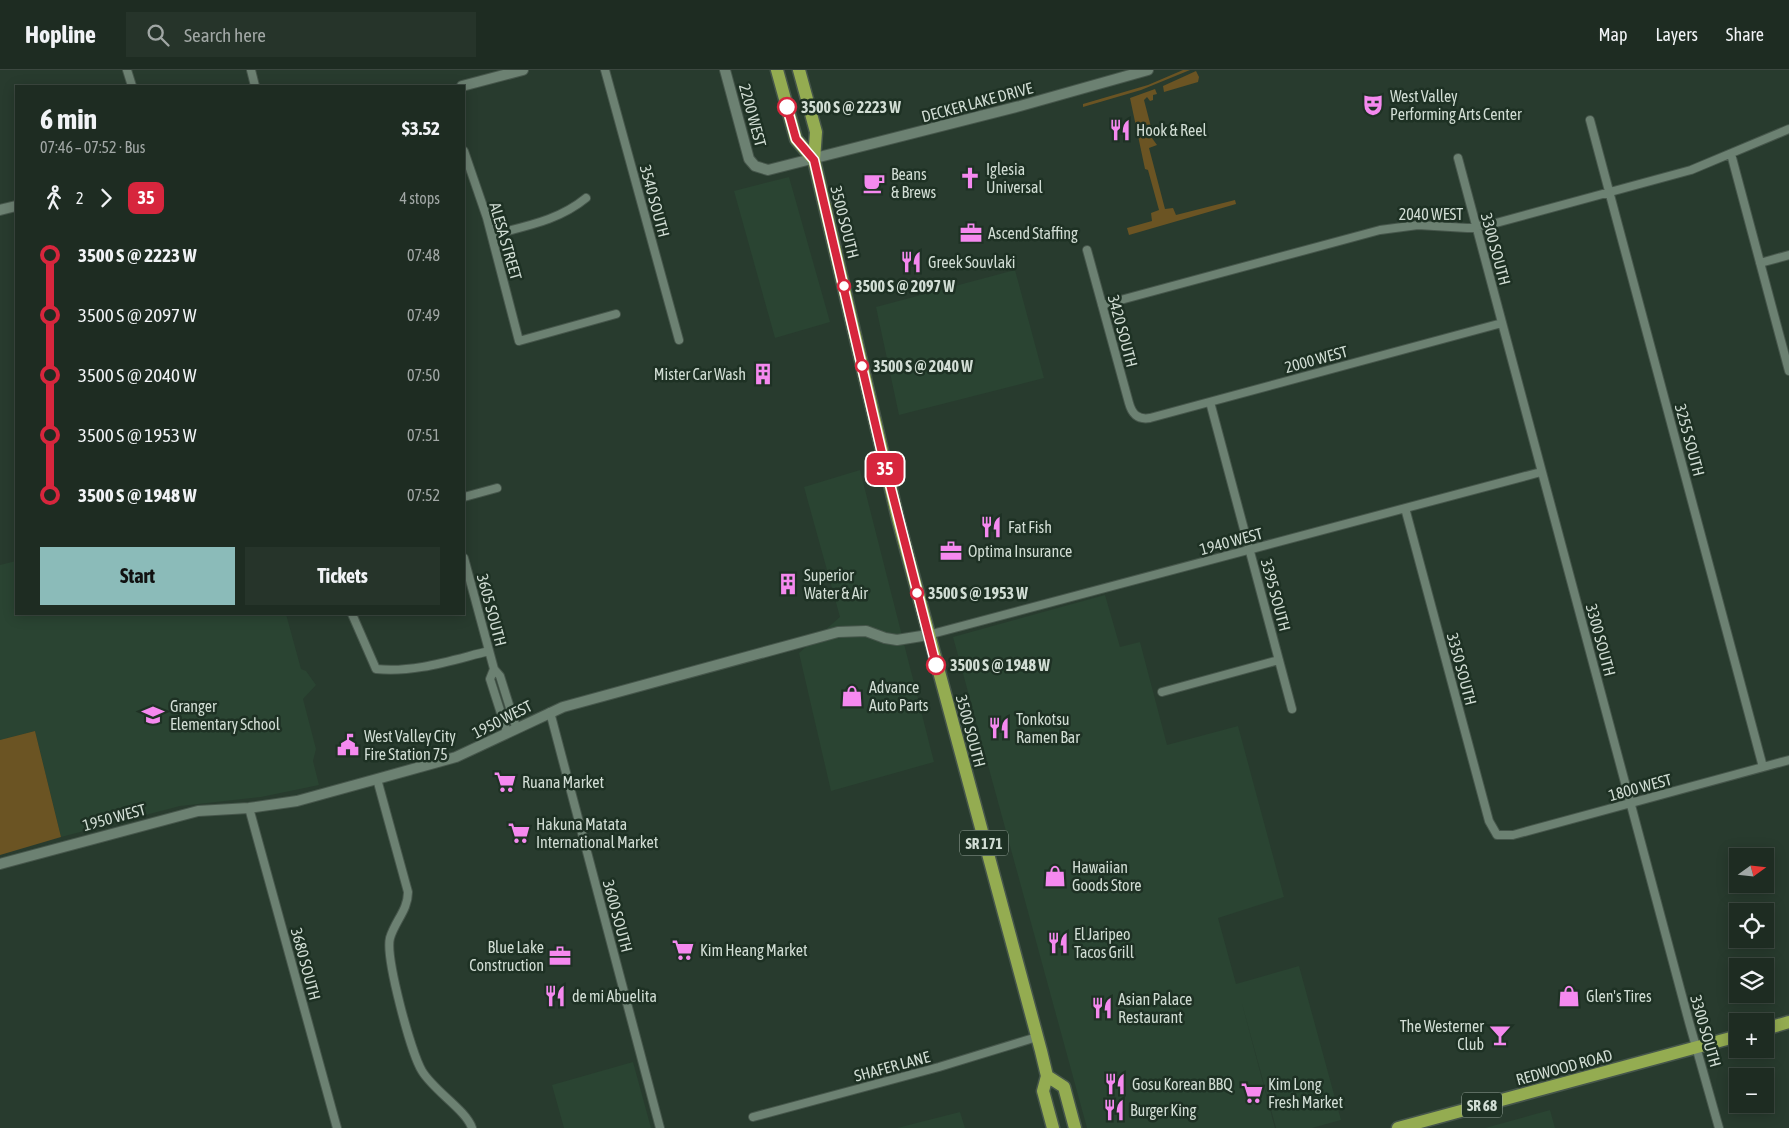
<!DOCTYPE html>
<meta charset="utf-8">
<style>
body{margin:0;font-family:"Asap Condensed",sans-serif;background:#26342a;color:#f1f3f6;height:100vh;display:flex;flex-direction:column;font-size:19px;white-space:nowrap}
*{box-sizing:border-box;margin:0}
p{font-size:16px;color:#a1a7a5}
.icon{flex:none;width:28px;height:28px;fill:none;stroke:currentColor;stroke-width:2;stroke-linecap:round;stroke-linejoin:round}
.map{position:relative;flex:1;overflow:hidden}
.panel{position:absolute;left:15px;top:15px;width:450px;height:530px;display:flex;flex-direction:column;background:#1e2c22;border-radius:0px;box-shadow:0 2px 12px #0003,0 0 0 1px #3c4840}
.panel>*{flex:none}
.badge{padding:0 10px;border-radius:8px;font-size:18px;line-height:32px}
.needle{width:32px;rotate:75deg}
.buttons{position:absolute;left:1729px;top:778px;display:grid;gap:10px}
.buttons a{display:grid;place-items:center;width:45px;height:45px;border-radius:0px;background:#1e2c22;box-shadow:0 2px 12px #0003,0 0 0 1px #3c4840;font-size:25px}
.map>.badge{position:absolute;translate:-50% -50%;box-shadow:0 0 0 2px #fff}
.legs{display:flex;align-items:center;gap:8px;height:55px;padding:0 25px;font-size:16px}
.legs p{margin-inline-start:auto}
.head{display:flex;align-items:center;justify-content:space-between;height:85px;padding:0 25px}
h1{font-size:28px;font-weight:700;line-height:38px}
.action{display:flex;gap:10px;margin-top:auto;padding:10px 25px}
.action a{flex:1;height:58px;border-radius:0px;background:#8bbbb9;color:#111;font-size:20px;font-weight:700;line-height:58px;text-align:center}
.action a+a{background:#26342a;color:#f1f3f6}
ul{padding:0 25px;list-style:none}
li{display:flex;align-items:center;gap:18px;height:60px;font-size:19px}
li i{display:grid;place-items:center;width:8px;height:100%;margin:0 6px;background:currentColor}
li i::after{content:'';width:12px;height:12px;margin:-6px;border:4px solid;border-radius:50%;background:#1e2c22}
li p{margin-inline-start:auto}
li:first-child i{background:linear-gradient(#0000 50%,currentColor 0)}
li:last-child i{background:linear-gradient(currentColor 50%,#0000 0)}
header{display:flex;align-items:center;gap:30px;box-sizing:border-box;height:70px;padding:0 25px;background:#1e2c22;border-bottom:1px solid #3c4840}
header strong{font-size:24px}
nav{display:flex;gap:28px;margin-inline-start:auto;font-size:18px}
.search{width:350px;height:45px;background:#26342a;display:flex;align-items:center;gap:12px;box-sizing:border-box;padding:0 18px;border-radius:0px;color:#a1a7a5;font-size:19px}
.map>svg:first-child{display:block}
</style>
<header>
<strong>Hopline</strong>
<div class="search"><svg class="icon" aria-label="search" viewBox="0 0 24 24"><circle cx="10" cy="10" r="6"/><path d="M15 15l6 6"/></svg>Search here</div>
<nav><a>Map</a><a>Layers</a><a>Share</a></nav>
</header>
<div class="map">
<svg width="1789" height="1058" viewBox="0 0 1789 1058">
<rect width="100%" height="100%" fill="#283b2e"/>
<path fill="#2a4432" d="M789 107 830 252 775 268 734 121Z
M1015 200 1044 308 899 345 876 237Z
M860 400 934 692 831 721 799 583 840 547 804 417Z
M16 491V544H286L301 599 306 601 316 615 303 629 316 679 313 691 319 715 261 727 180 736 61 767 35 661 0 670V495Z
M1105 525 1120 577 1140 572 1167 675 1238 656 1284 827 1218 848 1236 914 1299 896 1341 1050 1312 1058H1276L1241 930 1275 1058H1087L953 567Z
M633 992 651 1058H564L552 1015Z
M1550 1040 1555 1058H1485Z
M960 1042 965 1058H897Z"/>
<path fill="#6b5423" d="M1183 0H1190L1141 20 1083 37V34L1148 15Z
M1196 1 1199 7 1198 12 1164 22 1163 16Z
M1155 19 1157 24 1153 25V30L1150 31 1147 27 1144 30 1151 57 1149 64 1157 75 1149 78 1165 139 1173 138 1176 145 1235 130 1236 134 1129 165 1127 158 1152 151 1151 143 1159 140 1148 100 1145 99 1130 28Z
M35 661 61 767 0 785V670Z"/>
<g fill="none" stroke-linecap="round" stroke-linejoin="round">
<g stroke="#46564b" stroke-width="10">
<path id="minor" d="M127 0 132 16
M251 0 255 16
M605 0 679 270
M1590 50 1763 697
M464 81 487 148 519 271 616 244
M1731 84 1789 301
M1458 88 1689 952 1719 1058
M492 165C525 156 558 151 586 128
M1087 180 1129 333C1132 344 1138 350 1150 348L1502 253
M1760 193 1789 185
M1102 235 1380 160 1418 155 1467 158 1496 153 1691 100 1789 59
M1210 332 1292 639
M464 427 497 418
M1405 438 1489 751 1497 765H1513L1789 690
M464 488 494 599 500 606 516 657
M352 544 376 599C415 603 452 590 489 581
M928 565 1541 402
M494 599 490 609 507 662
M1162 622 1279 590
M550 642 660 1058
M377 709 408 822C408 840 395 851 390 868 385 887 411 983 422 1001 434 1021 466 1040 472 1058
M249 738 337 1058
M753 1047 939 997 1037 967"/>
</g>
<g stroke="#46564b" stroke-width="12">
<path id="tertiary" d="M725 0 749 89 755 96 768 100 1020 36 1148 0
M462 16 523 0
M0 140 16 136
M0 794 198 741 249 738 297 731 377 709 456 687 563 637 838 562 866 561 885 568 897 570 928 565"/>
</g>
<g stroke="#46564b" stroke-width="15">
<path id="primary" d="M777 0 796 69 814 90
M799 0 816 62 814 90 898 449 1041 981 1047 1006 1043 1021 1053 1058
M1765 959 1789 952
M1047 1006 1064 1017 1075 1058
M1398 1058 1738 966"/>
</g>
<use href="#minor" stroke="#6c8172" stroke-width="8"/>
<use href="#tertiary" stroke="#6c8172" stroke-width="10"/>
<use href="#primary" stroke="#94ac51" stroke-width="12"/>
</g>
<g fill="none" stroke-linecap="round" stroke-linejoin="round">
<g stroke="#fff" stroke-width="11">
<path id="line-1" d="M787 37 796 69 814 90 882 383 936 595"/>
</g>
<use href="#line-1" stroke="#d7263d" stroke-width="8"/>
</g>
<defs>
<g id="theatre-bare" transform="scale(1.725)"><path d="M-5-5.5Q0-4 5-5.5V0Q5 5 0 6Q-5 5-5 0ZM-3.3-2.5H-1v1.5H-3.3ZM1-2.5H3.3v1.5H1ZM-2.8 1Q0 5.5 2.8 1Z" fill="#f589ef" stroke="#1e3124" stroke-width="2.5" paint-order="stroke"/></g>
<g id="restaurant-bare" transform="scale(1.725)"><path d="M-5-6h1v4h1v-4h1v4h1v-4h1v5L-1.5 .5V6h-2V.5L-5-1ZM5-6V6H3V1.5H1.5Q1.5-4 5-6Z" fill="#f589ef" stroke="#1e3124" stroke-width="2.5" paint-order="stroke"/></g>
<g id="church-bare" transform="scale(1.725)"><path d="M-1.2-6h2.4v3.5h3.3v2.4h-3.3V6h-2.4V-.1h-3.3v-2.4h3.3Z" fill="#f589ef" stroke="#1e3124" stroke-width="2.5" paint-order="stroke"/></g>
<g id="cafe-bare" transform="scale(1.725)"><path d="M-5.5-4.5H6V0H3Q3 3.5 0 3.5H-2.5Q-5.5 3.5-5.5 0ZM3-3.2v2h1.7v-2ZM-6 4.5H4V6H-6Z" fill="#f589ef" stroke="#1e3124" stroke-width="2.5" paint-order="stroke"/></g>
<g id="office-bare" transform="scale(1.725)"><path d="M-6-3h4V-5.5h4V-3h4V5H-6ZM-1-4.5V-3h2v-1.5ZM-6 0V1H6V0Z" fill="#f589ef" stroke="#1e3124" stroke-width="2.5" paint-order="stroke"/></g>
<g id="building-bare" transform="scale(1.725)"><path d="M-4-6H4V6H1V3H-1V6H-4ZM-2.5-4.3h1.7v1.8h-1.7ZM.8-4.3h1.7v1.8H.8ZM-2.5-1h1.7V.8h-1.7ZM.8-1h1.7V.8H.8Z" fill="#f589ef" stroke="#1e3124" stroke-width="2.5" paint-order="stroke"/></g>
<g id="shop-bare" transform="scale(1.725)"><path d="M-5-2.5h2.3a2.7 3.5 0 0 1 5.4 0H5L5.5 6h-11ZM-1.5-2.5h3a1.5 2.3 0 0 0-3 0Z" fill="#f589ef" stroke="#1e3124" stroke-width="2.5" paint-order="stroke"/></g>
<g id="school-bare" transform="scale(1.725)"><path d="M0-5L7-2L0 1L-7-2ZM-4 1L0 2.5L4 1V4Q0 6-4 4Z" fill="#f589ef" stroke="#1e3124" stroke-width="2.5" paint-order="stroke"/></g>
<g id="civic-bare" transform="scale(1.725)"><path d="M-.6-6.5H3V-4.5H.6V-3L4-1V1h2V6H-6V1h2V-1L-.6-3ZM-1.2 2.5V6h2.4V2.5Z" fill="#f589ef" stroke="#1e3124" stroke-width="2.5" paint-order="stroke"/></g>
<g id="supermarket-bare" transform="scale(1.725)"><path d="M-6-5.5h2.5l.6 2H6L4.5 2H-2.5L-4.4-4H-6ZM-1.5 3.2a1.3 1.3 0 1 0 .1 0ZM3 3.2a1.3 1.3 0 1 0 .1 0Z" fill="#f589ef" stroke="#1e3124" stroke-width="2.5" paint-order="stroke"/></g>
<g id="bar-bare" transform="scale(1.725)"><path d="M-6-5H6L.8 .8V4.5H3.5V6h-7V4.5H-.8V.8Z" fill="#f589ef" stroke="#1e3124" stroke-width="2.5" paint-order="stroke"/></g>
</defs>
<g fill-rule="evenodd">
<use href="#theatre-bare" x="1373" y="35"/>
<use href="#restaurant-bare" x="1120" y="60"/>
<use href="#church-bare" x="970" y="108"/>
<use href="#cafe-bare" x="874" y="113"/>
<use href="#office-bare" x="971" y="163"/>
<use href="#restaurant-bare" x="911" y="192"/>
<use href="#building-bare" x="763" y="304"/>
<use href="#restaurant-bare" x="991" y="457"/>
<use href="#office-bare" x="951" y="481"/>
<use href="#building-bare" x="788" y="514"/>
<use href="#shop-bare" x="852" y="626"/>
<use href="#school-bare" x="153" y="645"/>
<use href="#restaurant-bare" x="999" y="658"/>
<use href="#civic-bare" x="348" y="675"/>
<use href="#supermarket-bare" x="505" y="712"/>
<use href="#supermarket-bare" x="519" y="763"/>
<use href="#shop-bare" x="1055" y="806"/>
<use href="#restaurant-bare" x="1058" y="873"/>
<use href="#supermarket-bare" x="683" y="880"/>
<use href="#office-bare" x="560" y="886"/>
<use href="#restaurant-bare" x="555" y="926"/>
<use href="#shop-bare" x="1569" y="926"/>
<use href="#restaurant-bare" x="1102" y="938"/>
<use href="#bar-bare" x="1500" y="965"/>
<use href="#restaurant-bare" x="1115" y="1014"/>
<use href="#supermarket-bare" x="1252" y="1023"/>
<use href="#restaurant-bare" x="1114" y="1040"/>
</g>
<g fill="#fff" stroke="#d7263d" stroke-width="2.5">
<circle cx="787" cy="37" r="9"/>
<circle cx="844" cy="216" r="6"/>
<circle cx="862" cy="296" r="6"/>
<circle cx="917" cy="523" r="6"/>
<circle cx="936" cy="595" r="9"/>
</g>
<g text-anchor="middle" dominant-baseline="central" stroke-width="5" stroke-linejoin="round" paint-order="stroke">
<g fill="#1e3124" stroke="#9ba99f" stroke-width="1">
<rect x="960" y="760.5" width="48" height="25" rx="4"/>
<rect x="1462" y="1022.5" width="40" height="25" rx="4"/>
</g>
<g font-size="15" font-weight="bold" fill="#d1ddd4">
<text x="984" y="773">SR 171</text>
<text x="1482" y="1035">SR 68</text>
</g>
<g font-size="16" fill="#d1ddd4" stroke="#1e3124" text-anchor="start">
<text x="1390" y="26">West Valley<tspan x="1390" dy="18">Performing Arts Center</tspan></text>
<text x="1136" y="60">Hook &amp; Reel</text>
<text x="986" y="99">Iglesia<tspan x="986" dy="18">Universal</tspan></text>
<text x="891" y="104">Beans<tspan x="891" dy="18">&amp; Brews</tspan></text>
<text x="988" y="163">Ascend Staffing</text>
<text x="928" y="192">Greek Souvlaki</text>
<text x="746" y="304" text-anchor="end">Mister Car Wash</text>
<text x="1008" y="457">Fat Fish</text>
<text x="968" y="481">Optima Insurance</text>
<text x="804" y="505">Superior<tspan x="804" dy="18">Water &amp; Air</tspan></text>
<text x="869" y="617">Advance<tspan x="869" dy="18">Auto Parts</tspan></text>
<text x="170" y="636">Granger<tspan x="170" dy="18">Elementary School</tspan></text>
<text x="1016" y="649">Tonkotsu<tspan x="1016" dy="18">Ramen Bar</tspan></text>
<text x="364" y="666">West Valley City<tspan x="364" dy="18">Fire Station 75</tspan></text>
<text x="522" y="712">Ruana Market</text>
<text x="536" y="754">Hakuna Matata<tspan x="536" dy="18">International Market</tspan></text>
<text x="1072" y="797">Hawaiian<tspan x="1072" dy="18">Goods Store</tspan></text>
<text x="1074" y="864">El Jaripeo<tspan x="1074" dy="18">Tacos Grill</tspan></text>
<text x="544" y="877" text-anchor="end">Blue Lake<tspan x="544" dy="18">Construction</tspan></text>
<text x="700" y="880">Kim Heang Market</text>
<text x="572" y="926">de mi Abuelita</text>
<text x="1586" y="926">Glen's Tires</text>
<text x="1118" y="929">Asian Palace<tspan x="1118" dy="18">Restaurant</tspan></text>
<text x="1484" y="956" text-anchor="end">The Westerner<tspan x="1484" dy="18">Club</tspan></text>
<text x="1132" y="1014">Gosu Korean BBQ</text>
<text x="1268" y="1014">Kim Long<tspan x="1268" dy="18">Fresh Market</tspan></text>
<text x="1130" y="1040">Burger King</text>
</g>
<g font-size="16" fill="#d1ddd4" stroke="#1e3124">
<text transform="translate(977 32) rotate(-15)">DECKER LAKE DRIVE</text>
<text transform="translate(753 45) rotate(75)">2200 WEST</text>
<text transform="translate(655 131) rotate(75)">3540 SOUTH</text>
<text x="1431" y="144">2040 WEST</text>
<text transform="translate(845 152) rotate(76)">3500 SOUTH</text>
<text transform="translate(506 171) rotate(74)">ALESA STREET</text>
<text transform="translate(1496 179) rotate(75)">3300 SOUTH</text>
<text transform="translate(1123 261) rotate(75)">3420 SOUTH</text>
<text transform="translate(1316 289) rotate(-15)">2000 WEST</text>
<text transform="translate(1690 370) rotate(75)">3255 SOUTH</text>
<text transform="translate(1231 471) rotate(-15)">1940 WEST</text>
<text transform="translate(1276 525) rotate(75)">3395 SOUTH</text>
<text transform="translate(492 540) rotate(75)">3605 SOUTH</text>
<text transform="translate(1601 570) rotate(75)">3300 SOUTH</text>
<text transform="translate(1462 599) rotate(75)">3350 SOUTH</text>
<text transform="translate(502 649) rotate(-27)">1950 WEST</text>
<text transform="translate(971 661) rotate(75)">3500 SOUTH</text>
<text transform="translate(1640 717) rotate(-15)">1800 WEST</text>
<text transform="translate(114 747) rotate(-15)">1950 WEST</text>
<text transform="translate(618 846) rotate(75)">3600 SOUTH</text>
<text transform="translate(306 894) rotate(75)">3680 SOUTH</text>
<text transform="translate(1706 961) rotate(74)">3300 SOUTH</text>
<text transform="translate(892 996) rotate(-15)">SHAFER LANE</text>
<text transform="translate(1564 997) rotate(-15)">REDWOOD ROAD</text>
</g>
<g font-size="16" font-weight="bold" fill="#d1ddd4" stroke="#1e3124" text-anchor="start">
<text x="801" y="37">3500 S @ 2223 W</text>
<text x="855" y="216">3500 S @ 2097 W</text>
<text x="873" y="296">3500 S @ 2040 W</text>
<text x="928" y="523">3500 S @ 1953 W</text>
<text x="950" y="595">3500 S @ 1948 W</text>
</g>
</g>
</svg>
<div class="buttons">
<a><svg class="needle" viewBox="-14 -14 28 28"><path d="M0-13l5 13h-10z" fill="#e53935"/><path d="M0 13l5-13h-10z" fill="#a1a7a5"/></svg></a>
<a><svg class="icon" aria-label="locate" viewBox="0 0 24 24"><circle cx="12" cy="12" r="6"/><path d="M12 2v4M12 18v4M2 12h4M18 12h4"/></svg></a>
<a><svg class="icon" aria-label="layers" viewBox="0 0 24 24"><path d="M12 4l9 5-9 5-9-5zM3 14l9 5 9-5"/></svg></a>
<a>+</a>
<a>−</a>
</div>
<b class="badge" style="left:885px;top:399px;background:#d7263d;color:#fff">35</b>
<section class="panel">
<div class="head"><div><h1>6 min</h1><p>07:46 – 07:52 · Bus</p></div><b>$3.52</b></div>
<div class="legs"><svg class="icon" aria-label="walk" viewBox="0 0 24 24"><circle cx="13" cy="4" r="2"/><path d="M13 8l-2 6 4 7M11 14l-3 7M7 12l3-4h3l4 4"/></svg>2<svg class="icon" aria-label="forward" viewBox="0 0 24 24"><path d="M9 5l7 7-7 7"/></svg><b class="badge" style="background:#d7263d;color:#fff">35</b><p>4 stops</p></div>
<ul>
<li><i style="color:#d7263d"></i><b>3500 S @ 2223 W</b><p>07:48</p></li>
<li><i style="color:#d7263d"></i><span>3500 S @ 2097 W</span><p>07:49</p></li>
<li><i style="color:#d7263d"></i><span>3500 S @ 2040 W</span><p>07:50</p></li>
<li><i style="color:#d7263d"></i><span>3500 S @ 1953 W</span><p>07:51</p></li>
<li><i style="color:#d7263d"></i><b>3500 S @ 1948 W</b><p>07:52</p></li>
</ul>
<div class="action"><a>Start</a><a>Tickets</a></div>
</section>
</div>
